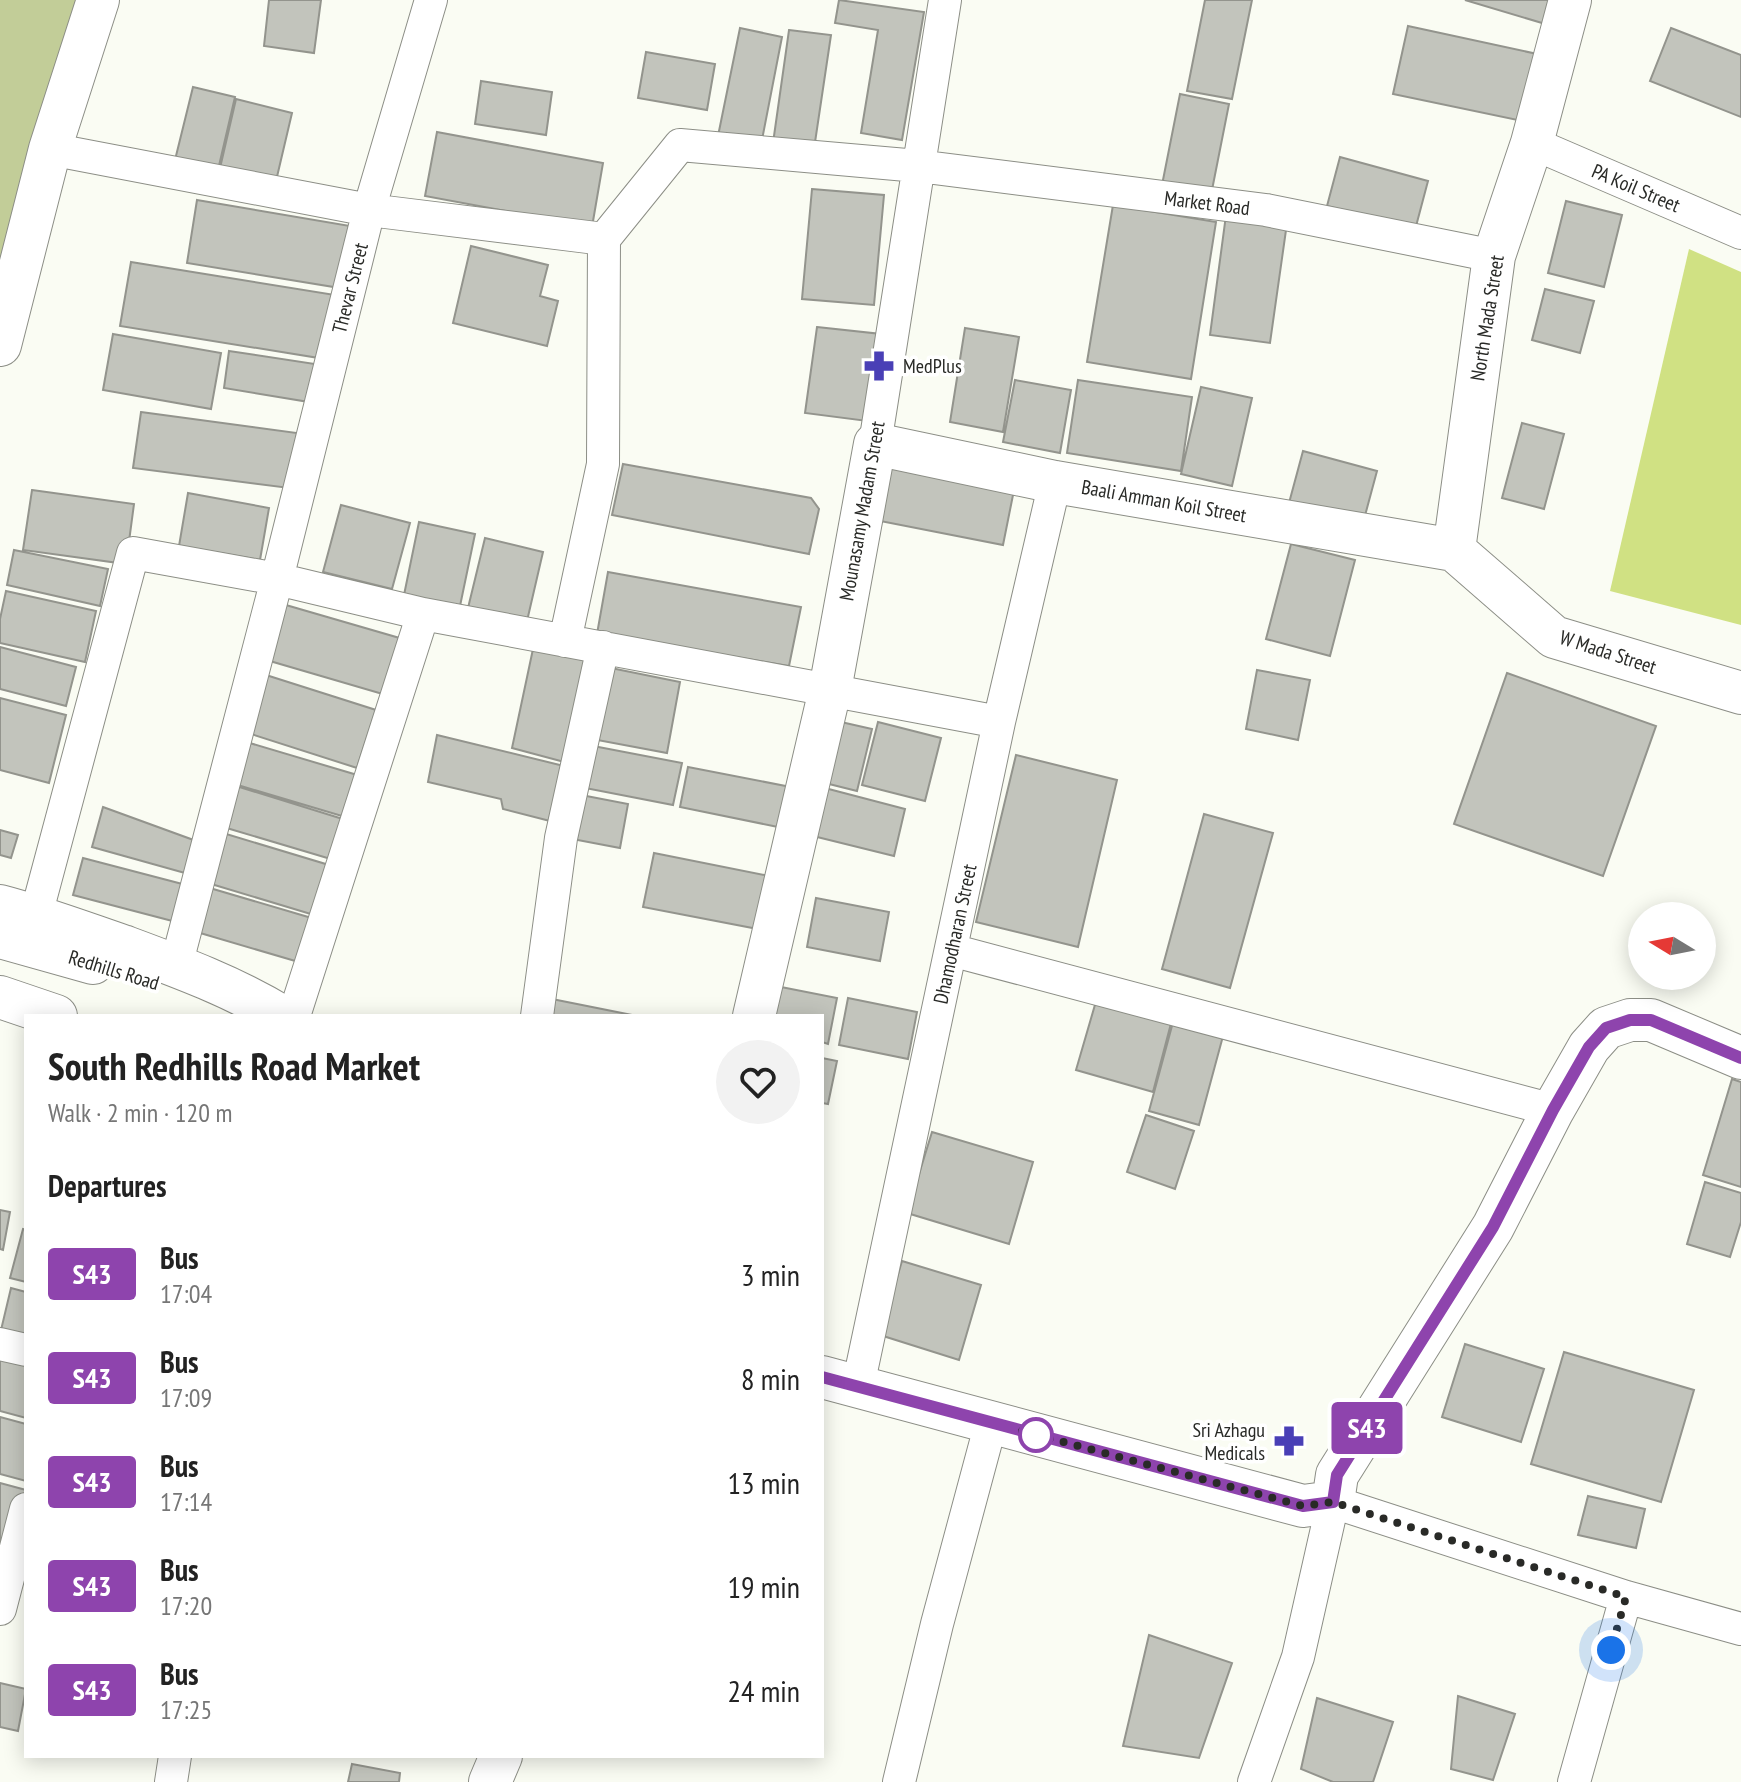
<!DOCTYPE html>
<meta charset="utf-8">
<style>
body{margin:0;font-family:"PT Sans Narrow",sans-serif;background:#f2f2f2;color:#222;height:100vh;display:flex;flex-direction:column;font-size:30px;white-space:nowrap}
*{box-sizing:border-box;margin:0}
p{font-size:26px;color:#767676}
.icon{flex:none;width:44px;height:44px;fill:none;stroke:currentColor;stroke-width:2;stroke-linecap:round;stroke-linejoin:round}
.map{position:relative;flex:1;overflow:hidden}
.sheet{position:absolute;left:24px;top:1014px;width:800px;height:744px;display:flex;flex-direction:column;background:#fff;border-radius:0px;box-shadow:0 4px 20px #0003}
.sheet>*{flex:none}
.badge{padding:0 16px;border-radius:6px;font-size:28px;line-height:52px}
.needle{width:52px;rotate:280deg}
.buttons{position:absolute;left:1628px;top:902px;display:grid;gap:16px}
.buttons a{display:grid;place-items:center;width:88px;height:88px;border-radius:50%;background:#fff;box-shadow:0 4px 20px #0003;font-size:40px}
.you{position:absolute;width:40px;height:40px;margin:-20px;border:6px solid #fff;border-radius:50%;background:#1a73e8;box-shadow:0 0 0 12px #1a73e833}
.map>.badge{position:absolute;translate:-50% -50%;box-shadow:0 0 0 4px #fff}
h2{padding:0 24px;font-size:30px;line-height:72px}
.round{display:grid;place-items:center;flex:none;width:84px;height:84px;border-radius:42px;background:#f2f2f2}
.headline{display:flex;align-items:center;justify-content:space-between;height:136px;padding:0 24px}
h1{font-size:38px;font-weight:700;line-height:60px}
ul{padding:0;list-style:none}
li{display:flex;align-items:center;gap:24px;height:104px;padding:0 24px}
li div{flex:1}
li b{display:block;font-size:30px}
li em{font-style:normal}
li .badge{min-width:88px;font-weight:700;text-align:center}
.map>svg:first-child{display:block}
</style>
<div class="map">
<svg width="1741" height="1782" viewBox="0 0 1741 1782">
<rect width="100%" height="100%" fill="#fafcf3"/>
<path fill="#c2cd98" d="M0 0H89L0 281Z"/>
<path fill="#d0e183" d="M1689 249 1741 272V625L1610 591Z"/>
<path fill="#c2c4bc" stroke="#93948d" stroke-width="2" d="M269 0H321L314 53 264 46Z
M839 0 924 12 902 140 861 133 878 30 835 23Z
M1205 0H1252L1232 99 1187 91Z
M1465 0H1560L1552 26Z
M1408 26 1542 55 1527 122 1393 94Z
M740 28 782 37 761 145 718 136Z
M1671 28 1741 55V117L1650 81Z
M789 30 831 35 814 149 773 143Z
M646 52 715 64 707 110 638 98Z
M481 81 552 92 546 135 475 124Z
M193 87 235 97 218 170 175 160Z
M1180 94 1229 104 1211 195 1162 185Z
M236 99 292 113 276 181 220 168Z
M437 132 603 163 592 227 425 196Z
M1340 157 1428 181 1415 230 1327 206Z
M812 189 884 195 874 305 802 299Z
M197 200 356 227 346 289 187 263Z
M1566 201 1622 215 1604 287 1548 273Z
M1113 205 1216 222 1191 379 1087 362Z
M1226 215 1287 223 1270 343 1210 335Z
M471 246 548 265 540 296 558 301 547 346 453 323Z
M131 262 335 295 325 359 120 326Z
M1545 289 1594 301 1580 353 1532 340Z
M817 327 881 334 867 421 805 413Z
M965 328 1019 337 1003 432 950 422Z
M113 334 221 353 211 409 103 390Z
M229 351 315 364 309 402 224 388Z
M1015 380 1071 390 1060 453 1003 442Z
M1078 380 1192 397 1181 471 1067 453Z
M1201 387 1252 398 1232 486 1181 474Z
M141 412 297 433 289 488 133 468Z
M1522 423 1564 434 1544 509 1502 498Z
M1303 451 1377 471 1363 523 1289 503Z
M882 459 1015 485 1003 545 870 519Z
M623 464 811 498 819 509 809 554 612 515Z
M32 490 134 504 126 564 23 550Z
M188 493 269 508 260 560 179 546Z
M341 505 410 523 392 589 323 572Z
M419 522 475 534 460 606 404 595Z
M485 538 543 552 527 621 468 608Z
M1291 544 1355 560 1330 656 1266 639Z
M14 550 108 569 100 606 7 585Z
M608 572 801 607 789 666 597 634Z
M6 591 96 611 85 662 0 643V619Z
M279 603 403 639 386 695 263 659Z
M0 647 76 667 66 706 0 689Z
M533 649 593 662 568 763 512 748Z
M606 667 680 682 667 753 592 739Z
M1257 670 1310 680 1298 740 1246 729Z
M1507 673 1656 726 1603 876 1454 824Z
M266 675 376 710 357 768 248 733Z
M0 698 66 715 49 783 0 770Z
M841 722 872 729 857 791 825 783Z
M878 722 941 738 925 801 862 785Z
M437 735 564 766 550 821 503 809 501 799 428 782Z
M243 741 364 777 352 819 231 783Z
M588 745 682 763 673 805 580 787Z
M1016 755 1117 780 1078 947 976 922Z
M688 767 791 787 783 828 680 807Z
M233 785 346 820 334 860 220 826Z
M821 787 905 809 894 856 809 835Z
M576 794 628 804 620 848 567 838Z
M103 807 199 842 192 875 92 847Z
M1204 814 1273 833 1230 988 1162 969Z
M0 830 18 835 11 858 0 855Z
M213 830 329 865 314 915 198 880Z
M654 853 774 877 763 930 643 907Z
M83 858 190 886 180 923 73 895Z
M203 886 315 919 302 963 190 930Z
M816 898 889 912 880 961 807 947Z
M776 986 837 998 828 1044 822 1042V1016H770Z
M1099 991 1174 1012 1153 1092 1076 1070Z
M848 998 917 1012 908 1059 839 1045Z
M552 999 637 1016H549Z
M1176 1011 1226 1025 1199 1125 1149 1111Z
M822 1058 837 1061 828 1104 822 1103Z
M1732 1079 1741 1082V1187L1703 1175Z
M1146 1115 1194 1131 1175 1189 1127 1172Z
M932 1132 1033 1162 1009 1244 907 1213Z
M1705 1182 1741 1193V1222L1730 1257 1687 1244Z
M0 1210 10 1212 3 1250 0 1249Z
M23 1229 26 1230V1282L10 1278Z
M902 1261 981 1285 959 1360 880 1335Z
M11 1288 26 1292V1336L1 1330Z
M1465 1344 1544 1369 1521 1442 1442 1417Z
M1564 1352 1694 1390 1661 1502 1531 1464Z
M0 1356 26 1363V1418L0 1411Z
M0 1417 26 1424V1481L0 1474Z
M0 1483 26 1490 0 1592Z
M1588 1496 1645 1509 1636 1548 1578 1535Z
M1149 1635 1232 1663 1199 1758 1123 1746Z
M0 1683 26 1689 18 1731 0 1727Z
M1458 1696 1515 1714 1493 1780 1451 1769Z
M1317 1698 1393 1722 1373 1782H1333L1301 1769Z
M352 1764 400 1773 399 1782H348Z"/>
<g fill="none" stroke-linecap="round" stroke-linejoin="round">
<g stroke="#8c8e86" stroke-width="34">
<path id="minor" d="M1532 143 1741 233
M50 149 369 210 604 239 680 145 918 166 1266 210 1494 256
M875 444 945 0
M565 641 603 464 604 239
M36 915 133 553 277 579 423 614
M951 950 1553 1110
M176 966 277 579 369 210 431 0
M294 1016 423 614 999 722
M537 1016 561 838 603 647
M0 1344 26 1350
M858 1386 999 722 1055 482
M0 1609 26 1509
M171 1782 175 1756
M899 1782 937 1624 991 1423
M1254 1782 1298 1657 1333 1502 1626 1597 1741 1629
M1574 1782 1626 1597"/>
</g>
<g stroke="#8c8e86" stroke-width="44">
<path id="tertiary" d="M0 345 50 149 98 0
M1454 550 1494 256 1532 143 1570 0
M1454 550 1554 637 1741 693
M0 906C42 917 82 932 123 946 177 966 232 986 281 1016
M0 937 93 963
M0 997 56 1016
M754 1016 830 690 875 444 1055 482 1454 550
M822 1377 1303 1506 1333 1502 1337 1475 1493 1227 1553 1110 1589 1047 1606 1028 1630 1020H1651L1741 1058
M490 1782 501 1756"/>
</g>
<use href="#minor" stroke="#fff" stroke-width="32"/>
<use href="#tertiary" stroke="#fff" stroke-width="42"/>
</g>
<g fill="none" stroke-linecap="round" stroke-linejoin="round">
<g stroke="#fff" stroke-width="18">
<path id="line" d="M822 1377 1303 1506 1333 1502 1337 1475 1493 1227 1553 1110 1589 1047 1606 1028 1630 1020H1651L1741 1058"/>
</g>
<use href="#line" stroke="#8e44ad" stroke-width="12"/>
<path stroke="#292a27" stroke-width="8" stroke-dasharray="0 14.4" d="M1036 1435 1022 1431 1303 1506 1333 1502 1626 1597 1611 1650"/>
</g>
<defs>
<g id="pharmacy-bare" transform="scale(2.4)"><path d="M-2-6h4v4h4v4h-4v4h-4v-4h-4v-4h4Z" fill="#493fb6" stroke="#fff" stroke-width="2.5" paint-order="stroke"/></g>
</defs>
<g fill-rule="evenodd">
<use href="#pharmacy-bare" x="879" y="366"/>
<use href="#pharmacy-bare" x="1289" y="1441"/>
</g>
<circle fill="#fff" stroke="#8e44ad" stroke-width="4" cx="1036" cy="1435" r="16"/>
<g text-anchor="middle" dominant-baseline="central" stroke-width="7" stroke-linejoin="round" paint-order="stroke">
<g font-size="20" fill="#292a27" stroke="#fff">
<text transform="translate(1636 188) rotate(23)">PA Koil Street</text>
<text transform="translate(1207 203) rotate(7)">Market Road</text>
<text transform="translate(350 288) rotate(-76)">Thevar Street</text>
<text transform="translate(1487 318) rotate(-81)">North Mada Street</text>
<text transform="translate(1164 501) rotate(10)">Baali Amman Koil Street</text>
<text transform="translate(862 511) rotate(-80)">Mounasamy Madam Street</text>
<text transform="translate(1608 652) rotate(18)">W Mada Street</text>
<text transform="translate(955 934) rotate(-78)">Dhamodharan Street</text>
<text transform="translate(114 970) rotate(17)">Redhills Road</text>
</g>
<g font-size="20" fill="#292a27" stroke="#fff" text-anchor="start">
<text x="903" y="366">MedPlus</text>
<text x="1265" y="1430" text-anchor="end">Sri Azhagu<tspan x="1265" dy="23">Medicals</tspan></text>
</g>
</g>
</svg>
<div class="buttons">
<a><svg class="needle" viewBox="-14 -14 28 28"><path d="M0-13l5 13h-10z" fill="#e53935"/><path d="M0 13l5-13h-10z" fill="#767676"/></svg></a>
</div>
<div class="you" style="left:1611px;top:1650px"></div>
<b class="badge" style="left:1367px;top:1428px;background:#8e44ad;color:#fff">S43</b>
<section class="sheet">
<div class="headline"><div><h1>South Redhills Road Market</h1><p>Walk · 2 min · 120 m</p></div><a class="round"><svg class="icon" aria-label="heart" viewBox="0 0 24 24"><path d="M12 20l-8-8c-3-5 5-10 8-4 3-6 11-1 8 4z"/></svg></a></div>
<h2>Departures</h2>
<ul>
<li><span class="badge" style="background:#8e44ad;color:#fff">S43</span><div><b>Bus</b><p>17:04</p></div><em>3 min</em></li>
<li><span class="badge" style="background:#8e44ad;color:#fff">S43</span><div><b>Bus</b><p>17:09</p></div><em>8 min</em></li>
<li><span class="badge" style="background:#8e44ad;color:#fff">S43</span><div><b>Bus</b><p>17:14</p></div><em>13 min</em></li>
<li><span class="badge" style="background:#8e44ad;color:#fff">S43</span><div><b>Bus</b><p>17:20</p></div><em>19 min</em></li>
<li><span class="badge" style="background:#8e44ad;color:#fff">S43</span><div><b>Bus</b><p>17:25</p></div><em>24 min</em></li>
</ul>
</section>
</div>
